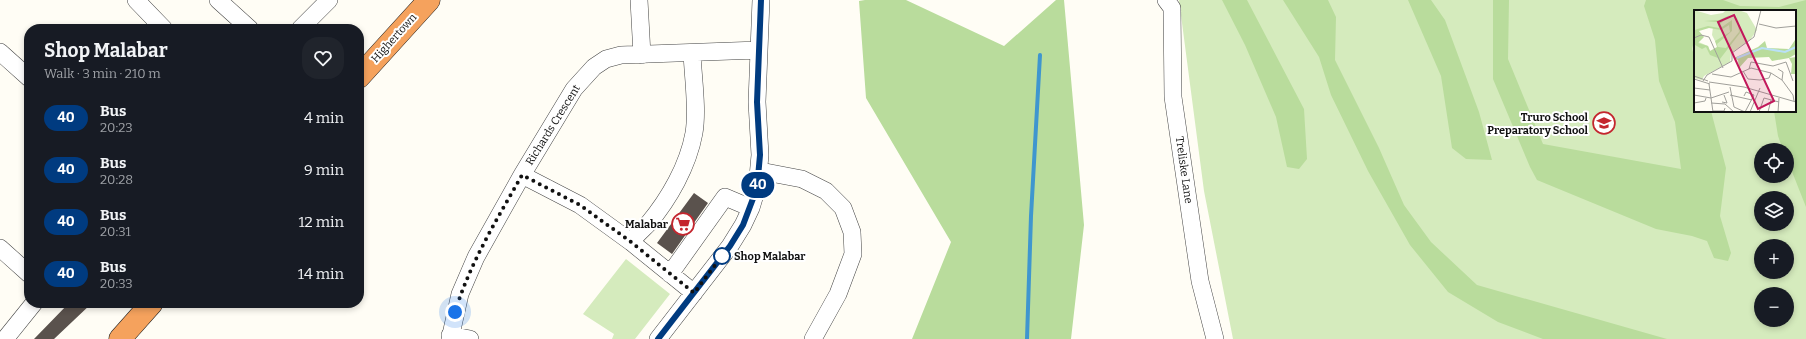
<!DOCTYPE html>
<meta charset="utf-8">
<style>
body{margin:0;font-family:Bitter,serif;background:#20242c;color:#f1f3f6;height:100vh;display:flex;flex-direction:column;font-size:15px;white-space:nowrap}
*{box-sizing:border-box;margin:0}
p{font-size:13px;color:#9ea1a6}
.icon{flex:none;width:22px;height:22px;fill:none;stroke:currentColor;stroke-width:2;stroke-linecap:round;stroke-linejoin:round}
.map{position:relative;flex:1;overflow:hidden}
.side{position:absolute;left:24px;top:24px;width:340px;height:284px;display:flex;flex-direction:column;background:#171b24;border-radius:16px;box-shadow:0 2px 6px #0003}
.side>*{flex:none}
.badge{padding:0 8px;border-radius:13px;font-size:14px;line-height:26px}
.fabs{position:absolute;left:1754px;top:143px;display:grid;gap:8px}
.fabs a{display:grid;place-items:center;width:40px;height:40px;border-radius:50%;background:#171b24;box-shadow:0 2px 6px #0003;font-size:20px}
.you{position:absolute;width:20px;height:20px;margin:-10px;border:3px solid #fff;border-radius:50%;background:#1a73e8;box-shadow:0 0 0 6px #1a73e833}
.map>.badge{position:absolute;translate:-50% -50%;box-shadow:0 0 0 2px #fff}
.round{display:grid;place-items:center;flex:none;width:42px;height:42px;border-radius:16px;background:#20242c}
.head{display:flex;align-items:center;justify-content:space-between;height:68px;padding:0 20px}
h1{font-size:19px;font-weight:700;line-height:30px}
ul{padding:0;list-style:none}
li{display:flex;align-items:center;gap:12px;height:52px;padding:0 20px}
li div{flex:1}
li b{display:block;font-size:15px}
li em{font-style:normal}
li .badge{min-width:44px;font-weight:700;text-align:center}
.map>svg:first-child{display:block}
</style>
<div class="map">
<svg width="1806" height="339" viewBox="0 0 1806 339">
<rect width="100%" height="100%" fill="#fffdf5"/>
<path fill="#d5ebbd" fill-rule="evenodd" d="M1179 0H1806V339H1233L1204 191ZM1695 11H1795V111H1695ZM1761 150H1787V176H1761ZM1761 198H1787V224H1761ZM1761 246H1787V272H1761ZM1761 294H1787V320H1761Z
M626 259 670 294 635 339H612L614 334 583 314Z"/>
<path fill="#b9dc9c" d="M865 0H906L1004 46 1056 0H1064L1084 225 1071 339H912L951 242 866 98 859 1Z
M1222 0H1247L1304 109 1307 159 1299 169 1287 167 1276 117 1245 45Z
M1283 0H1328L1336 17 1335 60 1379 148 1404 205 1431 242 1477 285 1667 339H1543L1498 322 1448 292 1410 245 1368 171 1331 95 1319 57Z
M1408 0H1431L1445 20 1479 112 1492 160 1466 159 1452 148 1441 76Z
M1493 0H1509L1508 59 1543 144 1681 169 1675 122 1659 81 1655 40 1644 6 1646 0H1723L1740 6 1779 7 1806 0V207L1787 159V150H1783L1778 136 1774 111H1795V11H1706L1701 10 1695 11V37L1692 49 1695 58V111H1711L1726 168 1720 216 1731 253 1728 261 1714 258 1707 241 1692 236 1656 229 1537 180 1530 167 1493 79Z"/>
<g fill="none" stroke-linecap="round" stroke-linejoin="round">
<path stroke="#3f96cf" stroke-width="4" d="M1027 339 1031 216 1040 55"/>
</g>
<path fill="#5a524d" d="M694 193 708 203 672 254 657 243Z
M69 303H92L54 339H34Z"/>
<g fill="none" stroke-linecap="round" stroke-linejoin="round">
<g stroke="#444" stroke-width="18">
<path id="minor" d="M136 0 164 29
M218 0 250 29
M639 0 642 55
M1166 0 1172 8 1173 97 1200 281 1215 339
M300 29 329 0
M0 52 29 78
M760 171 802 179 826 191 843 208 852 232 853 254 838 294 813 339
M522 175 580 205 631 242 694 293
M631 242C636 235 642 230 648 224 669 199 688 166 694 133 698 109 693 78 692 53
M0 248 29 274
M670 274 725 197 751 208
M450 335 470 339
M5 339 34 303
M450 339 460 294 476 257 522 175 574 89 594 67 606 59 621 55 759 50
M658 339 730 246 743 225 751 208 757 188 760 155 757 102 761 0"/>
</g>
<g stroke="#222" stroke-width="23">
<path id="highway" d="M359 77 429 0
M120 339 152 303"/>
</g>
<use href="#minor" stroke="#fff" stroke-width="17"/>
<use href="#highway" stroke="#f5a25d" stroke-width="22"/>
</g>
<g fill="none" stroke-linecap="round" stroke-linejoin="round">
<g stroke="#fff" stroke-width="9">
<path id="line" d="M658 339 730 246 743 225 757 188 760 155 757 102 761 0"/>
</g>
<use href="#line" stroke="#003b80" stroke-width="6"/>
<path stroke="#111" stroke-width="4" stroke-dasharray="0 7.2" d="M455 312C470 263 497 219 522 175L580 205 631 242 694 293 722 256"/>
</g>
<defs>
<g id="school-ring" transform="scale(1.15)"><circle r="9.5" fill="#fff" stroke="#c4262e" stroke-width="1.5"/><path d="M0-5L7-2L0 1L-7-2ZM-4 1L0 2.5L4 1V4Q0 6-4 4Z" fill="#c4262e"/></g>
<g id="supermarket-ring" transform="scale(1.15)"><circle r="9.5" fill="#fff" stroke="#c4262e" stroke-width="1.5"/><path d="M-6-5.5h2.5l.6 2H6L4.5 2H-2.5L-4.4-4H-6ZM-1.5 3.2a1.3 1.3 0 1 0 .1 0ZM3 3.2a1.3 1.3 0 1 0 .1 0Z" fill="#c4262e"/></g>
</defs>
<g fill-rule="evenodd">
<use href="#school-ring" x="1604" y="123"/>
<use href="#supermarket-ring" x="683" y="224"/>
</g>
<circle fill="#fff" stroke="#003b80" stroke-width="2" cx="722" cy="256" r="8"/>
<g text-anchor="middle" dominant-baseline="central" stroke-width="4" stroke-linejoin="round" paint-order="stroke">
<g font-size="11" fill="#111" stroke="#fff">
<text transform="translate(394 38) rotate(-48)">Highertown</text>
<text transform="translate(553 125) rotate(-58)">Richards Crescent</text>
<text transform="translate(1184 170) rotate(82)">Treliske Lane</text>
</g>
<g font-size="11" font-weight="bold" fill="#111" stroke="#fff" text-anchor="end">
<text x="1588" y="117">Truro School<tspan x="1588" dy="13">Preparatory School</tspan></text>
<text x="668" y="224">Malabar</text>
</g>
<g font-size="11" font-weight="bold" fill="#111" stroke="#fff" text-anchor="start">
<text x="734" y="256">Shop Malabar</text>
</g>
</g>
<g transform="translate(1694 10)">
<rect width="102" height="102" fill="#fffdf5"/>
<path d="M0 0 17 5 29 3 32 0H44L53 3 63 20 56 30 37 43 36 52 10 66 8 70 0 68V30L14 36 17 44 24 37 18 25 19 17 0 20Z" fill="#d5ebbd"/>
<path d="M43 4 46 23 26 49 27 54 24 48 16 45 12 37 8 39 1 35 0 20 14 16 25 18 23 12 10 11 25 10 36 5 26 14 28 17 38 10V21L23 34 24 37 32 38 45 22ZM35 15 36 22 21 31 23 37 16 41 14 36 4 33 10 27 5 21 15 18 27 20ZM101 30 102 44 95 48 78 51 75 47 54 48 45 58 44 50 40 48 64 37 71 31 73 38 95 39ZM102 47V64H97L98 54 95 48Z" fill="#b9dc9c" fill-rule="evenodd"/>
<path fill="none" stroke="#b9e0f7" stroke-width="2" d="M43 48 68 38 91 42 102 37"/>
<path fill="none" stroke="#a09f9a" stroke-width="1" d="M65 14 82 18 102 16M0 28 7 25 15 27 29 58M55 59 57 52 79 56 92 52 99 71M84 59 89 62 88 70M49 61 54 69 66 70 75 68 77 63M18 64 37 67 57 58 77 63 88 70 99 85 100 91M0 66 14 71M0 69 16 74M9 71 13 65 38 51V43L60 27 67 0M15 72 50 77 102 92M15 74 19 102M36 77 40 97 51 102M0 78 16 80M0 85 17 88M36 85 58 90M50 86 52 82 60 85 51 102M17 88 35 82M28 92 33 93 30 85M0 93 11 91 12 88M17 93 31 94 40 102M19 101H30L31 98M56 102 66 78M65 102 70 88 85 92M74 102 77 90M84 102 85 88"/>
<path fill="#c2185b" fill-opacity="0.15" stroke="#c2185b" stroke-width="2" d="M40 5 80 91 64 99 24 12Z"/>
<rect width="102" height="102" fill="none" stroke="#111" stroke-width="2"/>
</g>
</svg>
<div class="fabs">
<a><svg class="icon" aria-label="locate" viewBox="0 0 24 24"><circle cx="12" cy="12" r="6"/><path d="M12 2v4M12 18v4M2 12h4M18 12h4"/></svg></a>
<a><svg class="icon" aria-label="layers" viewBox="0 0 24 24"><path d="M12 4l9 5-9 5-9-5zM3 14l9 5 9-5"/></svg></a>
<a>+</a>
<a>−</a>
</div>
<div class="you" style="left:455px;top:312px"></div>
<b class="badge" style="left:758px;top:185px;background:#003b80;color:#fff">40</b>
<section class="side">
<div class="head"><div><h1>Shop Malabar</h1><p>Walk · 3 min · 210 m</p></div><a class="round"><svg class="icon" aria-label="heart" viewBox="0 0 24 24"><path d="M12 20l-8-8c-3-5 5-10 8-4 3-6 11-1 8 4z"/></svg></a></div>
<ul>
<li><span class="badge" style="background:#003b80;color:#fff">40</span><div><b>Bus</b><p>20:23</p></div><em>4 min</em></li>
<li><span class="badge" style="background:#003b80;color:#fff">40</span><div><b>Bus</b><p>20:28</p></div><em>9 min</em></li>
<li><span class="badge" style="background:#003b80;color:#fff">40</span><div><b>Bus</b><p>20:31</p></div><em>12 min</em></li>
<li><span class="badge" style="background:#003b80;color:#fff">40</span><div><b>Bus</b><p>20:33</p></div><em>14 min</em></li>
</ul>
</section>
</div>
